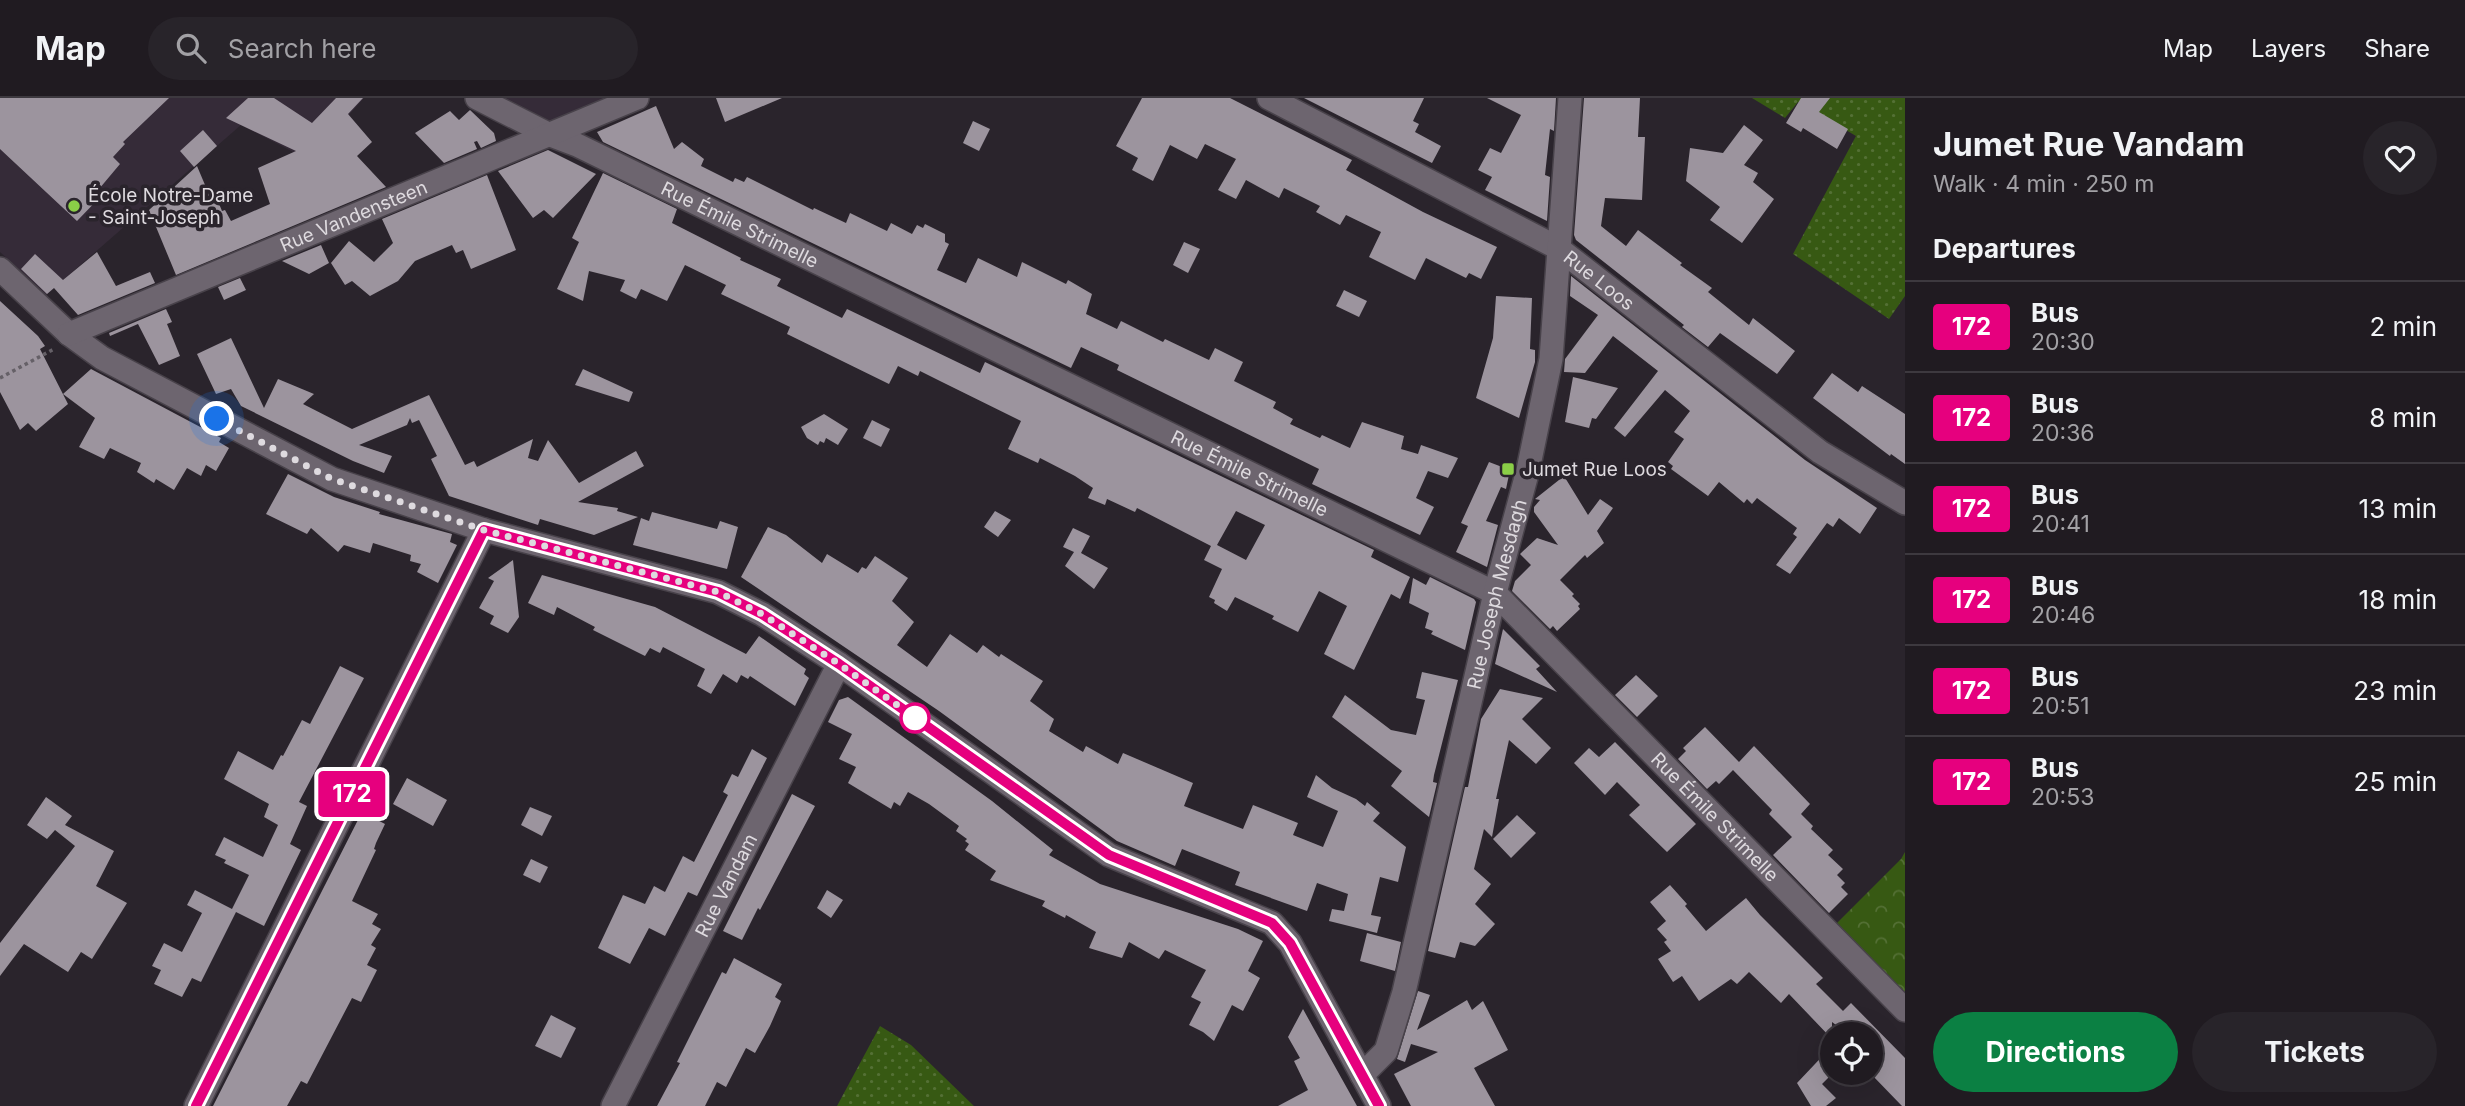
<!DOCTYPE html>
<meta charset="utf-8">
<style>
body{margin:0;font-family:Inter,sans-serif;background:#28242a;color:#f1f3f6;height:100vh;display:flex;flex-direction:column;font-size:26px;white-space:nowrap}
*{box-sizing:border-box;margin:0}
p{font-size:23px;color:#a2a1a5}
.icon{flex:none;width:38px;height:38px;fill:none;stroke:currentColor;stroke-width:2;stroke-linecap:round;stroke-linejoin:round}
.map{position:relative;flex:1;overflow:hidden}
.panel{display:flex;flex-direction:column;background:#201b21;width:560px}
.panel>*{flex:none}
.badge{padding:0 14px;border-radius:5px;font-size:24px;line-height:46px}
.controls{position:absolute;left:1820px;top:924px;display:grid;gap:14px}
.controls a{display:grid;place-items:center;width:63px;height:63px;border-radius:50%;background:#201b21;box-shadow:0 7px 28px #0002,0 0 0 2px #3d393f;font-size:35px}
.you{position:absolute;width:35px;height:35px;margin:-18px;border:5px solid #fff;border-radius:50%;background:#1a73e8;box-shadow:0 0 0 10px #1a73e833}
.map>.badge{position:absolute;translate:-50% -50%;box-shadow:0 0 0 4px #fff}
h2{padding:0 28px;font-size:26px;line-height:63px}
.round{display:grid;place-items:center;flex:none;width:74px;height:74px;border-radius:37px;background:#28242a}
.headline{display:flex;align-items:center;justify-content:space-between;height:119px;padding:0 28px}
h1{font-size:33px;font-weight:700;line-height:52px}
.button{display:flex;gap:14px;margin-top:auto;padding:14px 28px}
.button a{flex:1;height:80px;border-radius:42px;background:#0b8043;color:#fff;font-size:28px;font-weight:700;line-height:80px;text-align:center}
.button a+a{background:#28242a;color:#f1f3f6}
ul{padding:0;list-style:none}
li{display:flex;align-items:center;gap:21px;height:91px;padding:0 28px;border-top:2px solid #3d393f}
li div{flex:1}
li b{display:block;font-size:26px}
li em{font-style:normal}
li .badge{min-width:77px;font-weight:700;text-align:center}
header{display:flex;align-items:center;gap:42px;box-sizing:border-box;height:98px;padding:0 35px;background:#201b21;border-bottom:2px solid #3d393f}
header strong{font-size:33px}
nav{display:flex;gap:38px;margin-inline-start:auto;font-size:24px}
.search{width:490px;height:63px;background:#28242a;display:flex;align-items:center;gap:18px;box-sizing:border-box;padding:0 24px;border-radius:38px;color:#a2a1a5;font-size:26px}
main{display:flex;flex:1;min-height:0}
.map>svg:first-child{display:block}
</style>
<header>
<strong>Map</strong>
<div class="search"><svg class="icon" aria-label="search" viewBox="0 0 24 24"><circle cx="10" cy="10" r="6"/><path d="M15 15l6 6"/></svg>Search here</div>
<nav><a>Map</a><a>Layers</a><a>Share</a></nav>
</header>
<main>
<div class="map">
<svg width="1905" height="1008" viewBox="0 0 1905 1008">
<defs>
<pattern id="grass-dots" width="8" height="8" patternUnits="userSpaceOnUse" patternTransform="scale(1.75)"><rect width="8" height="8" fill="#375913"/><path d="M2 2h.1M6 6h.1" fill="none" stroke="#547035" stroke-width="1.8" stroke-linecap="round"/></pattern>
<pattern id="forest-crowns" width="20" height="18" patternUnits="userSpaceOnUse" patternTransform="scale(1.75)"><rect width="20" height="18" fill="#375913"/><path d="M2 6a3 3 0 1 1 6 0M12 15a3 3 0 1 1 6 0" fill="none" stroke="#547035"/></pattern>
</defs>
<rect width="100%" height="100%" fill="#2a242c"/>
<path fill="#352b38" d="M0 0H364L309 62 241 27 46 197 0 154Z
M485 0H637L548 36Z"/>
<path fill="url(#grass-dots)" d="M1752 0H1905V198L1889 221 1793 156 1856 38 1798 4 1785 20Z
M880 928 911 947 974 1008H837Z"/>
<path fill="url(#forest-crowns)" d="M1905 754V913L1828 834 1901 761Z"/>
<path fill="#9c949e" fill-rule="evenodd" d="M0 0H169L123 44 125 46 113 59 120 66 99 91 104 95 77 123 0 51Z
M248 0H274L312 25 336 0H363L348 16 372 44 357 58 386 89 176 177 149 112 197 68 208 94 210 93 212 97 215 96 222 113 225 112 231 123 270 106 258 70 296 53 226 20Z
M716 0H782L725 24Z
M1142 0H1230L1352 62 1346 72 1423 114 1497 149 1481 181 1469 175 1466 180 1426 160 1415 182 1369 159 1381 134 1346 117 1340 127 1316 114 1320 108 1284 90 1279 100 1246 82 1236 101 1218 92 1236 61 1205 46 1197 61 1170 47 1153 83 1132 72 1138 60 1116 48Z
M1304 0H1424L1413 23 1419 26 1415 34 1441 48 1432 65Z
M1487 0H1556L1554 33 1550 31 1545 77 1550 79 1547 123 1485 92 1492 79 1478 72 1490 50 1501 55 1521 17Z
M1584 0H1640L1638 39H1645L1642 102 1605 100 1601 128 1626 148 1638 132 1682 165 1680 167 1712 190 1708 194 1749 227 1753 220 1795 253 1777 276 1720 235 1708 249 1682 229 1684 227 1576 142 1574 137Z
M1801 0H1830L1819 14 1848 31 1837 51 1803 30 1801 34 1786 25Z
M656 8 674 51 682 44 704 61 701 68 733 84 735 80 744 84 747 79 813 112 814 110 846 125 850 115 887 133 891 125 912 136 917 127 923 130 925 126 945 136V144L949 146 937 172 966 185 978 160 1017 179 1022 164 1066 186 1068 182 1092 196 1086 216 1117 231 1121 223 1163 244 1165 241 1209 262 1215 250 1243 264 1234 283 1276 304 1273 310 1293 321 1290 326 1320 340 1322 337 1350 350 1362 324 1404 338 1401 351 1418 356 1421 347 1458 360 1448 380 1428 373 1416 400 1434 409 1420 437 1312 386 1319 371 1117 272 1119 267 1081 249 1071 270 603 44 597 34Z
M470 12 494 35 496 43 481 50 477 43 474 44 477 51 444 65 415 35 450 13 459 22Z
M973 23 990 31 979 53 963 45Z
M1744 27 1763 42 1744 67 1758 75 1753 84 1774 101 1742 145 1710 122 1720 109 1686 83 1690 50 1723 55Z
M203 32 217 48 194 69 180 53Z
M548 52 596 76 553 120 544 112 533 120 498 73Z
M603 75 677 111 672 125 741 160 740 162 781 181 777 188 842 220 847 211 980 275 985 264 1374 452 1371 459 1410 479 1400 501 1391 496 1354 572 1324 556 1347 508 1319 493 1298 534 1272 521 1274 518 1235 499 1227 513 1214 505 1215 502 1209 499 1222 471 1204 462 1211 448 1137 410 1135 414 1107 401 1105 407 1088 400 1093 390 1075 378 1040 360 1038 365 1008 351 1021 323 942 284 920 273 918 278 898 268 889 286 787 236 790 229 721 196 726 187 685 167 667 203 641 191 636 201 620 193 625 182 589 173 583 203 557 191 579 144 572 140ZM1236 413 1265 427 1246 462 1217 447Z
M487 77 516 152 471 171 463 152 456 155 452 147 415 163 398 183 370 198 352 183 345 187 331 165 349 143 374 164 393 145 382 121Z
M1184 144 1200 151 1188 175 1173 167Z
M321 147 329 165 309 176 282 163Z
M97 154 116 188 150 174 155 185 78 217 54 190 47 196 21 171 35 156 63 182Z
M1571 178 1805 362 1877 410 1860 436 1839 420 1833 429 1827 425 1790 476 1776 467 1797 439 1793 436 1797 430 1757 400 1752 406 1747 401 1744 405 1719 384 1708 398 1671 371 1673 368 1668 364 1684 341 1674 334 1690 313 1665 292 1625 339 1614 330 1658 273 1613 238 1585 275 1564 274 1565 261 1598 217 1570 198Z
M240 180 246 192 224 202 218 189Z
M1344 192 1367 203 1359 219 1336 208Z
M1496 198 1532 200 1530 251 1535 252V264L1519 320 1476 300 1493 240Z
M0 203 38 238 45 248 40 251 68 306 36 333 28 325 20 332 0 294Z
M166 211 172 224 167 226 180 258 159 267 138 226 110 238 109 235Z
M231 240 264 310 278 281 314 296 303 306 352 331 429 297 465 367 474 363 477 369 533 341 528 360 538 363 548 342 579 385 636 353 644 368 578 404 618 410 617 413 638 419 594 437 540 421 538 427 449 398 431 361 437 358 419 322 412 325 410 320 407 327 359 347 392 358 384 375 353 363 241 308 231 291 216 296 197 256Z
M91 271 221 340 219 344 229 350 216 373 206 367 201 378 187 370 174 392 156 381 154 385 137 374 141 365 110 350 104 361 79 349 95 320 63 296Z
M583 271 633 294 629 304 575 287Z
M1832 275 1858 294 1862 288 1905 316V366L1891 356 1890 358 1813 300Z
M1573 279 1618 290 1596 321 1592 320 1589 330 1565 324Z
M824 316 848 331 838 347 826 340 824 345 820 343 818 347 807 340 801 329Z
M872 322 890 331 881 349 863 340Z
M1489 364 1510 372 1506 391 1501 389 1486 423 1498 427 1487 469 1456 454 1468 428 1461 425Z
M288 376 334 399 380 414 379 416 452 436 450 444 457 447 438 485 417 474 421 466 410 463 411 457 373 445 370 455 344 447 338 454 311 430 307 436 266 416Z
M1564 378 1588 417 1600 401 1613 410 1597 433 1604 445 1587 460 1585 457 1560 482 1574 496 1572 498 1580 506 1578 508 1580 511 1557 533 1553 528 1550 531 1512 493 1515 483 1531 467 1520 456 1537 440 1558 447 1534 414V409L1540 402 1535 401Z
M995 413 1011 422 998 439 984 429Z
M652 414 717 431 720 423 738 429 727 471 633 447 641 420 649 423Z
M768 429 786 437 822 465 827 456 858 475 862 469 866 471 875 458 908 480 892 503 914 524 897 547 927 569 950 536 977 555 983 547 999 559 1001 556 1043 583 1030 603 1054 621 1049 633 1083 654 1086 648 1118 666 1123 655 1193 685 1184 708 1243 731 1253 707 1298 725 1293 737 1323 749 1338 713 1307 699 1316 677 1332 690 1356 701 1365 708 1367 704 1380 715 1373 723 1406 749 1398 784 1380 779 1371 817 1381 819 1377 835 1329 823 1332 811 1344 813 1348 796 1317 785 1307 813 1235 787 1240 774 1182 751 1175 768 1117 743 939 613 741 479Z
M1073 430 1090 438 1081 455 1108 470 1094 491 1065 468 1074 454 1063 449Z
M513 462 519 519 508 535 490 526 494 518 479 510 494 483 488 480Z
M542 477 655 509 746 556 759 538 806 571 804 576 809 580 795 608 750 578 748 581 741 577 737 585 723 576 711 596 697 588 705 571 663 549 660 555 650 550 645 558 593 532 595 529 557 509 554 517 528 505Z
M1430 479 1474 501 1476 504 1465 552 1431 536 1433 533 1425 530 1429 515 1409 505 1413 480 1426 487Z
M1503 531 1540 568 1536 571 1557 594 1495 566Z
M340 568 364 580 299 704 307 708 290 746 301 752 264 828 236 814 201 884 192 880 182 899 154 886 161 872 152 868 164 845 182 854 202 815 187 807 195 792 232 811 249 777 224 765 226 762 215 757 224 739 263 759 278 727 264 719 269 706 224 681 238 653 273 672 281 657 283 658 302 622 310 626Z
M1422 574 1458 582 1434 677 1433 684 1437 685 1429 719 1391 688 1402 673 1332 619 1345 597 1391 632 1416 637 1425 602 1416 600Z
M1636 577 1658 598 1637 619 1615 597Z
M1500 591 1543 600 1522 621 1551 650 1536 666 1509 642 1496 701H1499L1492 739 1484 731 1474 771 1491 786 1475 806 1495 826 1475 848 1460 844 1455 860 1428 853 1465 689H1468L1481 621Z
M848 599 992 703 1053 752 1049 757 1100 786 1238 831 1263 843 1248 873 1260 880 1243 913 1232 907 1214 943 1203 934 1189 927 1201 904 1191 899 1206 872 1165 852 1159 861 1129 844 1122 860 1089 850 1096 834 1066 817 1065 820 1042 808 1045 803 990 782 996 773 965 752 969 746 965 743 967 741 956 733 959 728 929 706 908 694 900 708 894 704 891 711 848 685 856 669 839 661 852 636 828 624 839 602Z
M1705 629 1739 664 1754 648 1810 706 1801 716 1813 728 1811 731 1833 752 1828 757 1843 771 1837 777 1845 785 1841 789 1848 796 1829 815 1773 757 1792 739 1769 716 1772 712 1733 672 1719 686 1716 683 1707 691 1678 661 1686 653 1683 650Z
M1615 644 1696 726 1667 754 1629 717 1640 707 1617 684 1605 697 1574 665 1589 650 1599 659Z
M752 651 767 660 697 798 688 794 665 838 649 830 630 866 598 850 623 797 645 806 654 788 665 794 683 758 694 764 728 697 723 694 732 676 738 679Z
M407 680 447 702 433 728 393 706Z
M792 696 815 708 760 812 758 810 742 842 723 833Z
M46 699 72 718 65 727 114 753 96 788 127 805 92 861 81 854 68 874 24 846 0 878V845L75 748 55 732 47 741 27 727Z
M530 709 552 718 542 738 521 727Z
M362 714 385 726 376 745 374 751 376 752 352 803 378 816 372 826 381 831 371 847 376 850 367 867 377 872 361 904 352 900 307 986 301 983 287 1008H213Z
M1517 717 1536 735 1511 760 1493 741Z
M531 761 548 769 540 785 523 777Z
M1670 787 1687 806 1685 808 1706 833 1746 800 1760 817 1823 880 1816 886 1843 913 1851 905 1905 960V1008H1902L1871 976V936H1848L1832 924V941L1789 896 1781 905 1749 874 1737 886 1731 881 1699 903 1682 878 1673 884 1658 861 1671 853 1664 844 1667 842 1657 831 1666 823 1650 804Z
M827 792 843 802 831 820 817 810Z
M1367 835 1401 844 1395 873 1360 863Z
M734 860 782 886 775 899 781 903 770 928 755 955 746 950 726 989 717 984 705 1008H657L680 965 677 964 722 874 726 876Z
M1418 893 1430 897 1417 932 1467 902 1472 912 1483 903 1508 952 1474 970 1495 1008H1411L1394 976 1438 954 1411 946 1405 964 1397 961Z
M1303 911 1314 931 1357 1008H1278L1308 992 1294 963 1300 960 1288 939Z
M551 917 576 930 561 960 535 948Z
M1832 948V976L1822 986 1836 1000 1826 1008H1811L1797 985Z"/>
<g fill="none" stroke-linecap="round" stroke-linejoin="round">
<g stroke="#48424a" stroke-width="26">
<g id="minor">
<path id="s1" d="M477 0 548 36 577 47 1495 495 1905 912"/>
<path id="s2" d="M1269 0 1558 150 1820 354 1905 405"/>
<path d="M0 171 69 236 102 260 332 381 484 432 718 494 762 516 839 566 1109 757 1272 825 1290 845 1379 1008"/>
<path id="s3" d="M69 236 637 0"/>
<path id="s4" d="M1362 977 1386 953 1404 894 1495 495 1528 372 1551 261 1570 0"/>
<path d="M196 1008 484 432"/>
<path id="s5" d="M613 1008 839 566"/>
</g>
</g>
<path stroke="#656067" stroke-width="3.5" stroke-dasharray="3.5 3.5" stroke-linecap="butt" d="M0 280 54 251"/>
<use href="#minor" stroke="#6d656f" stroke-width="23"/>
</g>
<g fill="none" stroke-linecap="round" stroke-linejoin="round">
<g stroke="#fff" stroke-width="16">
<path id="line" d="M196 1008 484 432 718 494 762 516 839 566 1109 757 1272 825 1290 845 1379 1008"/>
</g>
<use href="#line" stroke="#e6007e" stroke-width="10"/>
<path stroke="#dedadf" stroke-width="7" stroke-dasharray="0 12.6" d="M217 321 332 381 484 432 718 494 762 516 839 566 924 626 915 620"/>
</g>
<g fill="#8ace47" stroke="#2a242c" stroke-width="2.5">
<circle cx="74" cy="108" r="7"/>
<rect x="1501" y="364" width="14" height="14" rx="3.5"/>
</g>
<circle fill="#fff" stroke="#e6007e" stroke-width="3.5" cx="915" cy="620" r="14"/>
<g text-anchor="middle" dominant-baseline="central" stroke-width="7" stroke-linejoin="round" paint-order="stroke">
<g font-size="19" fill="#dedadf" stroke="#2a242c" text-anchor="start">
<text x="88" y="97">École Notre-Dame<tspan x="88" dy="22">- Saint-Joseph</tspan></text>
<text x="1522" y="371">Jumet Rue Loos</text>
</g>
<g font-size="19" fill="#dedadf" stroke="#2a242c">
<text stroke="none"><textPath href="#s3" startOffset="308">Rue Vandensteen</textPath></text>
<text stroke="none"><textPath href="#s1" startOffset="292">Rue Émile Strimelle</textPath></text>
<text stroke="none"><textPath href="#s2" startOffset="378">Rue Loos</textPath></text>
<text stroke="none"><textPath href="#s1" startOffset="859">Rue Émile Strimelle</textPath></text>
<text stroke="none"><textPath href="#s4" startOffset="504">Rue Joseph Mesdagh</textPath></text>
<text stroke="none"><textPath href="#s1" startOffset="1446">Rue Émile Strimelle</textPath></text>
<text stroke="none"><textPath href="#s5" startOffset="248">Rue Vandam</textPath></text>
</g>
</g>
</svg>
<div class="controls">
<a><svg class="icon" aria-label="locate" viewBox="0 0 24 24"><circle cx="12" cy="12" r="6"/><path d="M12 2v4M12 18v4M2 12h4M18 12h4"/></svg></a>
</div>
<div class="you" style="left:217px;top:321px"></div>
<b class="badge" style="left:352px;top:696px;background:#e6007e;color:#fff">172</b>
</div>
<section class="panel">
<div class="headline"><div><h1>Jumet Rue Vandam</h1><p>Walk · 4 min · 250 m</p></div><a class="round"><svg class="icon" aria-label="heart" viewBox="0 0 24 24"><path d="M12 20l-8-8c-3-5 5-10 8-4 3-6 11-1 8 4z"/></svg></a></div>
<h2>Departures</h2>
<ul>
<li><span class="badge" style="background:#e6007e;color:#fff">172</span><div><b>Bus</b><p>20:30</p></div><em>2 min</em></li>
<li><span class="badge" style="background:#e6007e;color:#fff">172</span><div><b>Bus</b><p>20:36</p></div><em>8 min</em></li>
<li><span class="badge" style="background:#e6007e;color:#fff">172</span><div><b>Bus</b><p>20:41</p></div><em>13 min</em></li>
<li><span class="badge" style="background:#e6007e;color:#fff">172</span><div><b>Bus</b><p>20:46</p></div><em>18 min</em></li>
<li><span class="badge" style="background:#e6007e;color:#fff">172</span><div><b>Bus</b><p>20:51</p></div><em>23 min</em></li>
<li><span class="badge" style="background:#e6007e;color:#fff">172</span><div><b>Bus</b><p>20:53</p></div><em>25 min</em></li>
</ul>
<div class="button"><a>Directions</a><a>Tickets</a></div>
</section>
</main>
